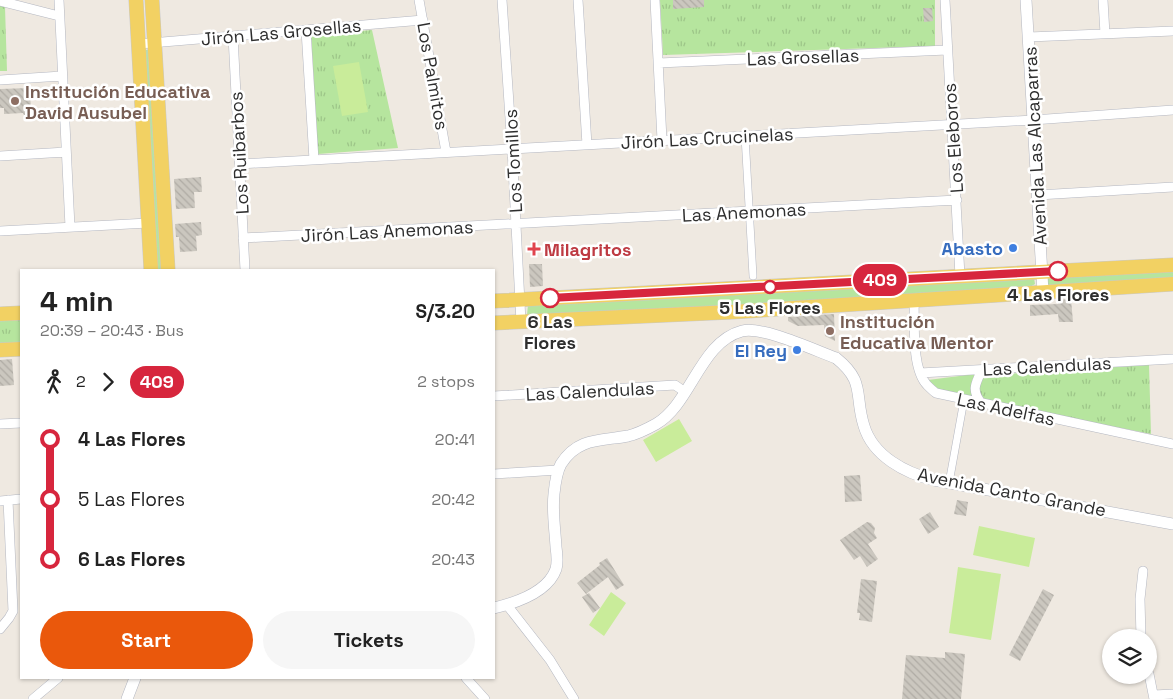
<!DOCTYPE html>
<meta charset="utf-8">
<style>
body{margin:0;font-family:"Space Grotesk",sans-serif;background:#f6f6f6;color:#222;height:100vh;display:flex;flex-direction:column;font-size:19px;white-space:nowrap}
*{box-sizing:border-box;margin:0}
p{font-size:16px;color:#767676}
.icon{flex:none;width:28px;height:28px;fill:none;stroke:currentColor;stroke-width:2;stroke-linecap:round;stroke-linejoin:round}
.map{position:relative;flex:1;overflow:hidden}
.drawer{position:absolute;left:20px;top:269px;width:475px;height:410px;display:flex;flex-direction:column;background:#fff;border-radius:0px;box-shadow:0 1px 4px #0004}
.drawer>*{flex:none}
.badge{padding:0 10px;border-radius:16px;font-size:18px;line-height:32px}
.fabs{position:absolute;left:1102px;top:629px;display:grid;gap:10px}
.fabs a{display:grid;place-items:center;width:55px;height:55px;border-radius:50%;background:#fff;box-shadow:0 1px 4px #0004;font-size:25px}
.map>.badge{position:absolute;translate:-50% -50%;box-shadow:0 0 0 2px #fff}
.legs{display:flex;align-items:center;gap:8px;height:55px;padding:0 20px;font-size:16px}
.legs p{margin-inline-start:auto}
.overview{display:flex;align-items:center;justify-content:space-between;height:85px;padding:0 20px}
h1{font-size:28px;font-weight:700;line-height:38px}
.cta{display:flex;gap:10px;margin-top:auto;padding:10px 20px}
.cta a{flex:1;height:58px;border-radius:30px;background:#ea580c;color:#fff;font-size:20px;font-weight:700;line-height:58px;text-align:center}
.cta a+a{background:#f6f6f6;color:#222}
ul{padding:0 20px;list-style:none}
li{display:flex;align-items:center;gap:18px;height:60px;font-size:19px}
li i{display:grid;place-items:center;width:8px;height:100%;margin:0 6px;background:currentColor}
li i::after{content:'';width:12px;height:12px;margin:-6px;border:4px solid;border-radius:50%;background:#fff}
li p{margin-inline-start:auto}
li:first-child i{background:linear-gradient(#0000 50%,currentColor 0)}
li:last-child i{background:linear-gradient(currentColor 50%,#0000 0)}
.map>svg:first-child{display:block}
</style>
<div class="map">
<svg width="1173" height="699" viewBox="0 0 1173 699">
<defs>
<pattern id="park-tufts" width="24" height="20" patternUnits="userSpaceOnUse" patternTransform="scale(1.25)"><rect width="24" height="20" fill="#b6e59e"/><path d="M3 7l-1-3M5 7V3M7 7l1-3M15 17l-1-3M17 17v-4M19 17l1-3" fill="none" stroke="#9dc588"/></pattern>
<pattern id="building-back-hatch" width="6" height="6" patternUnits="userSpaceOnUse" patternTransform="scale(1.25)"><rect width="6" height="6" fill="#cbc7bf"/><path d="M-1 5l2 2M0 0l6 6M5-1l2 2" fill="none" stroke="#afaba4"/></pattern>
</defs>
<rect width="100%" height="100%" fill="#efe9e1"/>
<path fill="#b6e59e" d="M145 50H148L162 270H155Z
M1173 268V279L1048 286 1046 275Z
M1034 278 1035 284 1030 287 531 317 527 315 528 305Z
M975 374C970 384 970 389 974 399L939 390 928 380Z"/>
<path fill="url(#park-tufts)" d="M660 0H935V46L663 55Z
M0 5 5 7 7 71H0Z
M372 30 398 148 318 154 311 35Z
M21 320V343L0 345V321Z
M1149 365 1151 434 989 402 980 396 978 387 980 380 990 375Z"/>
<path fill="#c9ec9a" d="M359 62 368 112 342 116 333 66Z
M679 419 692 441 656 462 643 440Z
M979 526 1035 538 1029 567 973 555Z
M958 567 1001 574 991 640 949 633Z
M611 592 626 603 604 636 589 625Z"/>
<path fill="url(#building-back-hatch)" d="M673 0H704V7L673 9Z
M923 8H932L933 21 924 22Z
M29 88 32 115H24L23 113 4 114V108H0V89Z
M201 177 202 192H194L195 208 176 209 174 179Z
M201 222 202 235 196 236 197 251 180 252 179 237H176L175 224Z
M529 264H542L543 286 530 287Z
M1071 299 1073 322H1059L1058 314 1030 316V305L1058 304V300Z
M834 314 835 341 825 336 824 325 798 326 788 321V317Z
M12 359 14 385 0 386V360Z
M860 475 862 501 845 502 844 476Z
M957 500 968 502 966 516 954 514Z
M930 512 939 527 928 534 919 519Z
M867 522 871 523 875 528 874 533 877 538 868 544 878 559 867 567 860 556 854 560 840 540Z
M607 558 624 585 616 590 608 577 586 594 577 583 600 565 599 563Z
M861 579 877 581 872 622 859 620 860 613H857Z
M1043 589 1054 595 1020 661 1009 655Z
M589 593 600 608 593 613 582 597Z
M945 652 965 654 961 699H902L906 655 945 658Z"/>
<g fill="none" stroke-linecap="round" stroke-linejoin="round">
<g stroke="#b4b7c1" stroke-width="8">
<path id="pedestrian" d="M745 136 753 276
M949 483 964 400"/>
</g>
<g stroke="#b4b7c1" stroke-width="10">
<path id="minor" d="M59 0 70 227
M419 0 446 152
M502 0 512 148 521 322
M578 0 587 145
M655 0 662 140
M945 0 960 276
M1103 0 1105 34
M0 1 59 16
M306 30 314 160
M233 36 245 270
M1029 37 1173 31
M139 44 423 20
M659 63 947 50
M0 80 62 76
M0 156 66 152
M240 164 1033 120 1173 110
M1038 195 1173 187
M0 231 148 223
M243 238 957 200
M914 300C915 323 911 368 927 385 930 388 933 391 936 393L1173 444
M920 373 1173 359
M494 396 675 385 685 392
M982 404C971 391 975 384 982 370
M0 424 21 423
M494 474 558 470
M0 501 21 499
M507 605 550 660 574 699
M0 629 9 618 13 611 8 500
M1141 638 1140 599 1143 571
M1149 674 1154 699
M466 678 485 699
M1154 695 1173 694
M33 699 58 678"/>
</g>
<g stroke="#b4b7c1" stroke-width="12">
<path id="tertiary" d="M1026 0 1043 292
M494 608C515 603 548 592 556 569 558 562 557 554 556 547 555 529 552 511 554 494 555 484 556 473 561 464 578 437 602 441 628 436 637 434 647 429 656 424 691 404 700 342 742 331 763 326 814 350 836 358 866 382 854 395 864 426 873 456 905 473 934 480L1173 524
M127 699 135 678"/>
</g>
<g stroke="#c9c9c9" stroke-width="15">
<path id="primary" d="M136 0 151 270
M152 0 168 270
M494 301 1173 265
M0 314 21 313
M494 323 732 312 1173 284
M0 350 21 349"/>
</g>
<use href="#pedestrian" stroke="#fff" stroke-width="7"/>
<use href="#minor" stroke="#fff" stroke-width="9"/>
<use href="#tertiary" stroke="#fff" stroke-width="11"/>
<use href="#primary" stroke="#f2d163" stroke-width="14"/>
</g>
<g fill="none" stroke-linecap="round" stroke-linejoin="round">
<g stroke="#fff" stroke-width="11">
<path id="line-1" d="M550 298 1058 271"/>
</g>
<use href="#line-1" stroke="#d7263d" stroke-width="8"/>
</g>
<g fill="#8d6e63" stroke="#fff" stroke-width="2">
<circle cx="15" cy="101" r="5"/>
<circle cx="830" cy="331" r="5"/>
</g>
<g fill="#3f7fe0" stroke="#fff" stroke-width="2">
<circle cx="1013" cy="248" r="5"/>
<circle cx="797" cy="350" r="5"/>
</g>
<path fill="#e0444e" stroke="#fff" stroke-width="2" d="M531.5 241.5h5v5h5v5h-5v5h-5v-5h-5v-5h5z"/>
<g fill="#fff" stroke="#d7263d" stroke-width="2.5">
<circle cx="1058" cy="271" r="9"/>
<circle cx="770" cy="287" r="6"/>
<circle cx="550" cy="298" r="9"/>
</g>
<g text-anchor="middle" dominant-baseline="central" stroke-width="5" stroke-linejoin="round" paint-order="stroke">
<g font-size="18" fill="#2e2e2e" stroke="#fff">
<text transform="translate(281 32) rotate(-5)">Jirón Las Grosellas</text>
<text transform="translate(803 57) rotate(-2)">Las Grosellas</text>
<text transform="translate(433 76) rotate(80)">Los Palmitos</text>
<text transform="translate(707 138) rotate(-3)">Jirón Las Crucinelas</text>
<text transform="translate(953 138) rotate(-94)">Los Eleboros</text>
<text transform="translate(1035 146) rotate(-93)">Avenida Las Alcaparras</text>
<text transform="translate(239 153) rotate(-93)">Los Ruibarbos</text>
<text transform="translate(513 161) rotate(-93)">Los Tomillos</text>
<text transform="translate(744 212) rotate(-3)">Las Anemonas</text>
<text transform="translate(387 231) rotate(-3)">Jirón Las Anemonas</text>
<text transform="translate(1047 366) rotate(-3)">Las Calendulas</text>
<text transform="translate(590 391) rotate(-3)">Las Calendulas</text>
<text transform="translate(1006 409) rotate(12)">Las Adelfas</text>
<text transform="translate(1012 492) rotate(11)">Avenida Canto Grande</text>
</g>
<g font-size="18" font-weight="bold" fill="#785e54" stroke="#fff" text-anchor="start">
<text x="25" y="91">Institución Educativa<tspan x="25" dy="21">David Ausubel</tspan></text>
<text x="840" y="321">Institución<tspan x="840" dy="21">Educativa Mentor</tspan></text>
</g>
<g font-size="18" font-weight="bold" fill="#366cbe" stroke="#fff" text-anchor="end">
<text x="1003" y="248">Abasto</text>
<text x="787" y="350">El Rey</text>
</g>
<g font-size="18" font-weight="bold" fill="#be3a42" stroke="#fff" text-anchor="start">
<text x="544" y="249">Milagritos</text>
</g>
<g font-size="18" font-weight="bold" fill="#2e2e2e" stroke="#fff">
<text x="1058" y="294">4 Las Flores</text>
<text x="770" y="307">5 Las Flores</text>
<text x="550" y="321">6 Las<tspan x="550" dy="21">Flores</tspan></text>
</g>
</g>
</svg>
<div class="fabs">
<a><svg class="icon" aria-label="layers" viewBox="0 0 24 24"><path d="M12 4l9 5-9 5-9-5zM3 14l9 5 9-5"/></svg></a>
</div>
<b class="badge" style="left:880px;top:280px;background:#d7263d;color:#fff">409</b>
<section class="drawer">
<div class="overview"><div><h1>4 min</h1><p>20:39 – 20:43 · Bus</p></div><b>S/3.20</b></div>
<div class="legs"><svg class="icon" aria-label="walk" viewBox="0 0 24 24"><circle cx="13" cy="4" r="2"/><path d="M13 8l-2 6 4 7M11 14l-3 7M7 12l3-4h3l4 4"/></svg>2<svg class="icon" aria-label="forward" viewBox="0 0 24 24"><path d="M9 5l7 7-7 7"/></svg><b class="badge" style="background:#d7263d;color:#fff">409</b><p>2 stops</p></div>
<ul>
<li><i style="color:#d7263d"></i><b>4 Las Flores</b><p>20:41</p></li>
<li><i style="color:#d7263d"></i><span>5 Las Flores</span><p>20:42</p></li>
<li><i style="color:#d7263d"></i><b>6 Las Flores</b><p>20:43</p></li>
</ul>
<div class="cta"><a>Start</a><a>Tickets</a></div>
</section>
</div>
